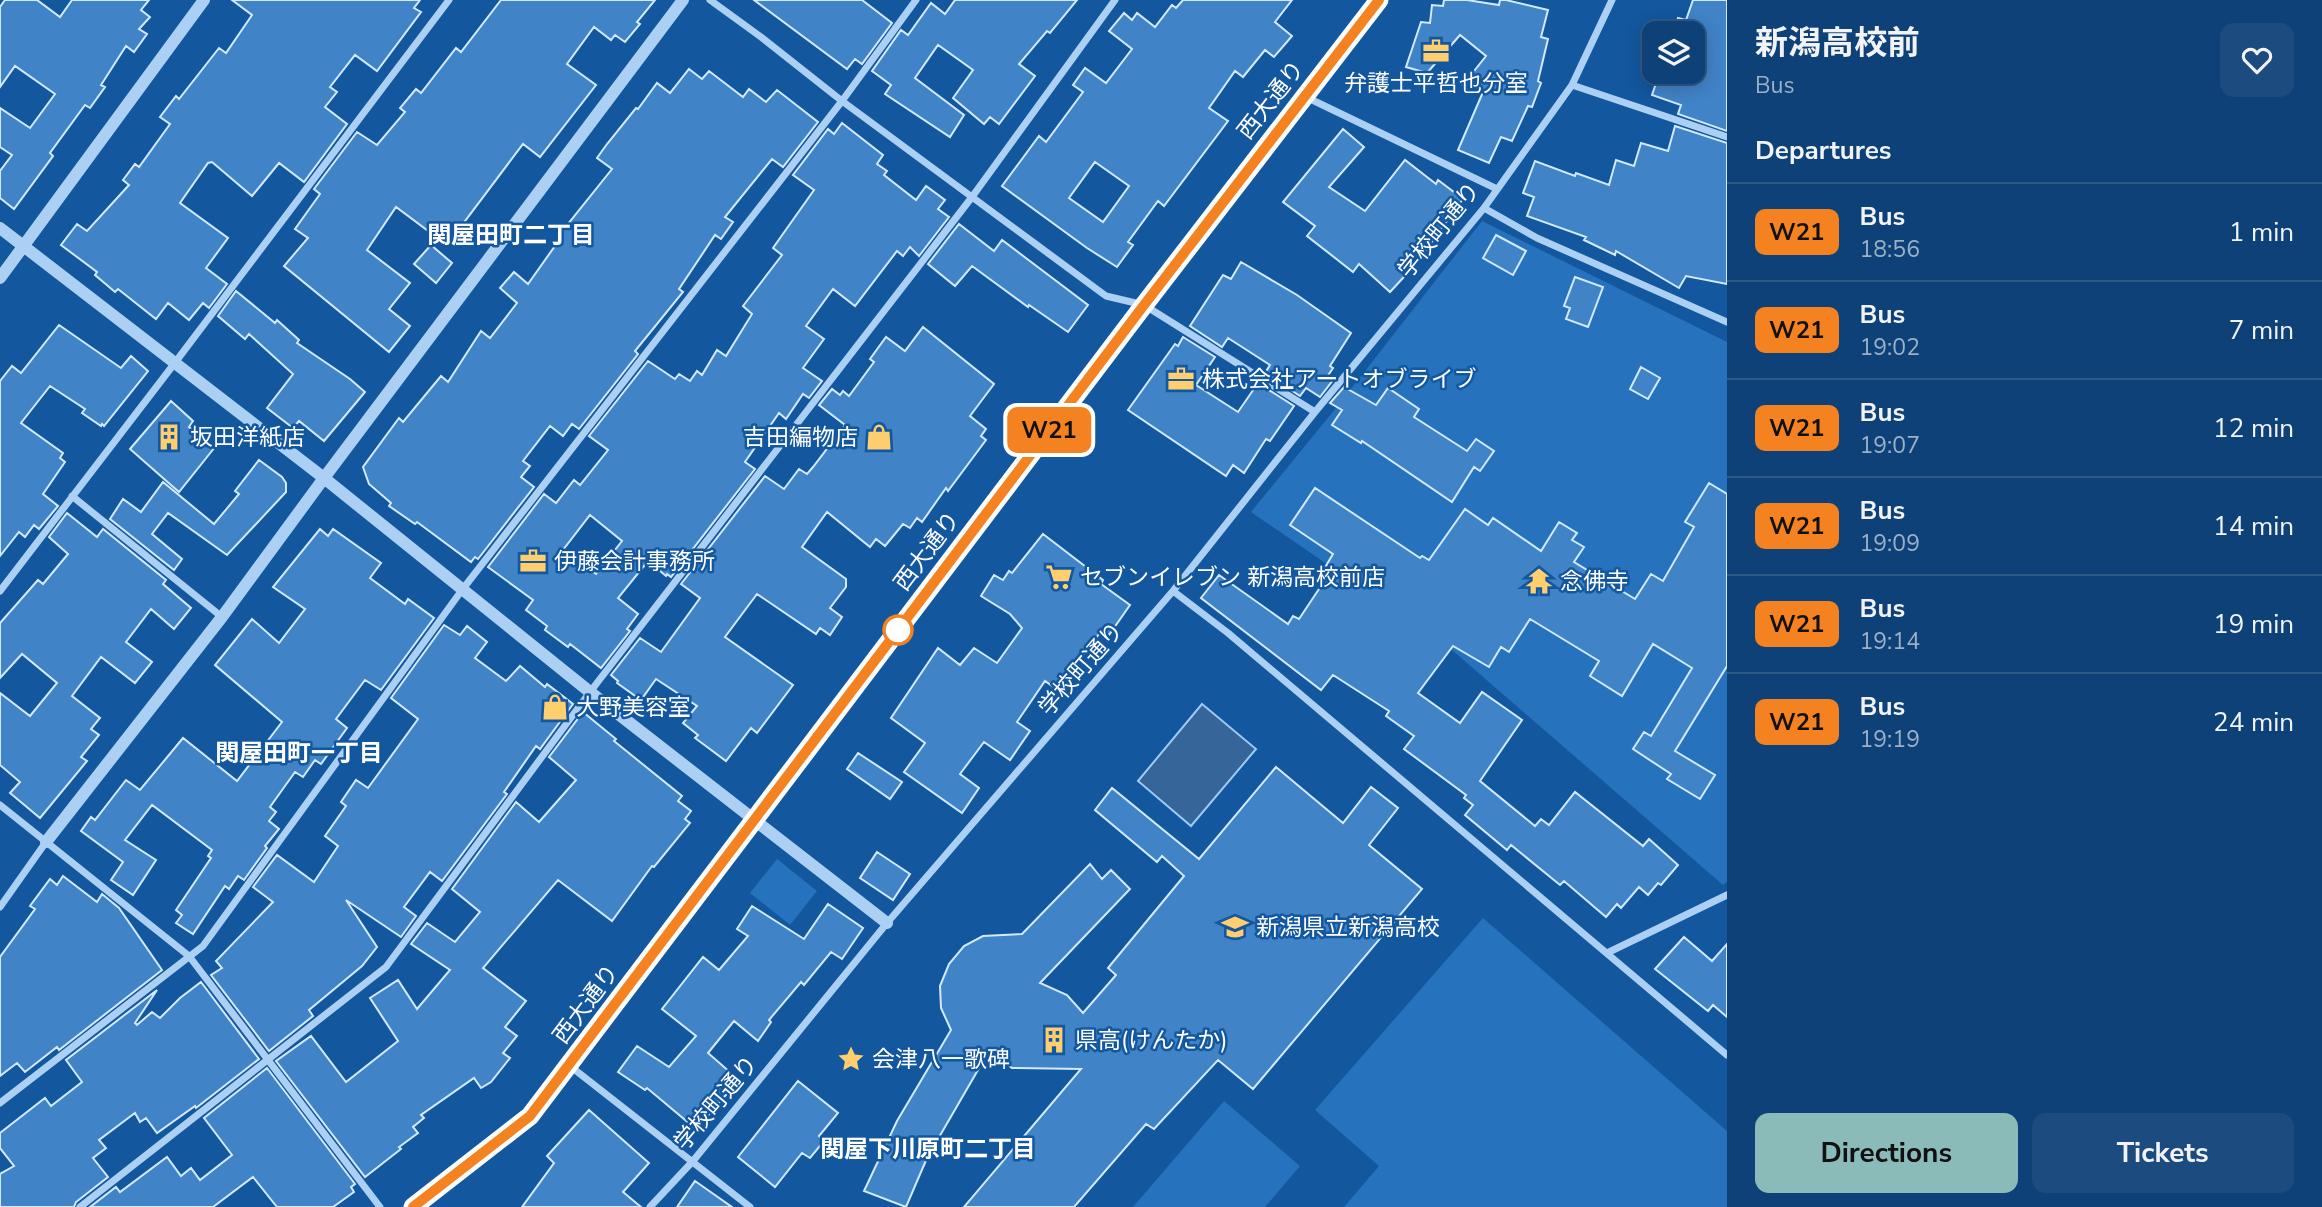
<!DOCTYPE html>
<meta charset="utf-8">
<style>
body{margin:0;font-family:"Nunito Sans","Noto Sans JP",sans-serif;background:#1c4c7f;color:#f1f3f6;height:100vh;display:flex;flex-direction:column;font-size:26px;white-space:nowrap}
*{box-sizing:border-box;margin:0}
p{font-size:23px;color:#9bafc6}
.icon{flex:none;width:38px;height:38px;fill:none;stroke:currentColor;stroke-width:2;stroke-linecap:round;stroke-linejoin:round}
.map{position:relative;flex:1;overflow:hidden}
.sheet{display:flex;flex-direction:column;background:#0e4177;width:595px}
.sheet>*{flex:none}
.badge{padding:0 14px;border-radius:10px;font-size:24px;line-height:46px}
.controls{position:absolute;left:1642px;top:21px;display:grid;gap:14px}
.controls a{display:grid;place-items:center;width:63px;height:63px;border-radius:14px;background:#0e4177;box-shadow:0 4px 18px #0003,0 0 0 2px #2e5a89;font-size:35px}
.map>.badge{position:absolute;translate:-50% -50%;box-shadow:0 0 0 4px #fff}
h2{padding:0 28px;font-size:26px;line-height:63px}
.round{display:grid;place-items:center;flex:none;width:74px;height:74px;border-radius:14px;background:#1c4c7f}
.overview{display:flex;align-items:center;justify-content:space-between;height:119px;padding:0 28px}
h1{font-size:33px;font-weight:700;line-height:52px}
.cta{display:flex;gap:14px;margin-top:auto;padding:14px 28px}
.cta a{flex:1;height:80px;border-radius:14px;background:#8bbbb9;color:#111;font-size:28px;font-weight:700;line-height:80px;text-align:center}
.cta a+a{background:#1c4c7f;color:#f1f3f6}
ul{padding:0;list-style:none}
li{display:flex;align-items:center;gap:21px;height:98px;padding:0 28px;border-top:2px solid #2e5a89}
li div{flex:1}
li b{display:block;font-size:26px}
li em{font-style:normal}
li .badge{min-width:77px;font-weight:700;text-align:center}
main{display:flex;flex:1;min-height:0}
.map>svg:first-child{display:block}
</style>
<main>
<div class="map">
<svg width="1727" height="1207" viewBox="0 0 1727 1207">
<rect width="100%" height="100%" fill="#13579f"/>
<path fill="#2672bd" d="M1482 221 1727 342V882L1723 885 1452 650 1251 512 1340 403Z
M777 859 817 891 790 925 750 893Z
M1483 918 1727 1131V1207H1344L1379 1166 1315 1110Z
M1224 1101 1300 1166 1265 1207H1133Z"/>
<path fill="#356599" stroke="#9dcbf7" stroke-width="2" d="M1202 704 1256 749 1191 826 1138 781Z"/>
<path fill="#4083c7" stroke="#d3e9fe" stroke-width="2" fill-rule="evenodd" d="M5 0H37L60 17 72 0H149L141 10 150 17 139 29 147 34 134 52 126 46 101 85 105 87 90 108 85 105 50 153 53 156 14 209 0 198V171L12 155 0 147V108L30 128 55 94 15 66 0 87V7Z
M232 0H420L414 8 421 12 377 71 355 55 330 87 337 92 325 107 347 124 304 182 279 163 252 196 212 162 208 163 180 203 228 238 206 268 227 284 209 308 203 303 189 320 168 303 156 319 118 289 115 292 95 275 97 272 61 245 77 224 87 231 129 185 123 180 135 164 139 167 170 124 160 117 176 96 179 99 219 48 226 53 252 15Z
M501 0H655L637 22 640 24 625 42 615 35 611 40 594 27 567 64 596 85 540 157 523 144 447 245 396 207 367 250 410 283 389 309 410 326 389 352 284 266 308 238 295 229 320 194 314 189 357 132 377 145 405 112 400 108 416 89 421 93 456 48 461 52Z
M754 0H862L892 23 862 64 855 59 847 69Z
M955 0H1077L1050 33 1047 31 1019 64 1035 76 999 124 990 117 984 124 953 98 973 70 938 45 915 78 964 115 950 137 885 94 891 85 872 71 901 30 908 35 931 3 945 14Z
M1183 0H1292L1275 22 1292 36 1274 57 1265 50 1243 77 1235 71 1209 108 1228 121 1164 206 1158 201 1128 242 1133 245 1117 267 1087 248 1002 186 1039 136 1046 142 1083 92 1073 85 1085 68 1106 83 1132 49 1109 31 1124 13 1132 20 1137 13 1155 27 1172 5 1176 8ZM1095 162 1129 186 1103 222 1069 198Z
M1444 0H1467L1499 5 1500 0H1506L1548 10 1541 37 1548 39 1538 81 1541 83 1532 107 1528 106 1512 141 1501 137 1489 163 1458 150 1483 92 1463 85 1486 56 1460 35 1427 73 1406 67 1421 22 1430 23 1432 5 1443 6Z
M1693 0H1727V131L1678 114 1681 105 1652 95 1660 72H1692V33H1673L1678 18 1686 20Z
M689 69 702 79 709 71 743 97 749 89 766 102 777 90 818 122 783 167 772 159 725 217 733 222 721 239 715 235 679 289 683 292 635 351 638 354 579 429 572 424 563 436 550 426 523 461 530 466 521 477 534 487 478 559 475 557 471 562 417 522 415 524 389 506 391 503 369 484 363 467 399 418 403 422 441 376 448 382 481 331 490 338 517 303 500 288 514 272 528 284 562 236 560 234 612 169 597 158 607 144 636 108 638 109 657 83 670 93Z
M842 123 883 155 877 164 887 171 884 175 916 200 926 186 945 200 938 209 949 217 919 256 910 247 903 256 897 251 855 306 833 289 806 326 824 339 803 368 822 381 809 398 803 394 786 419 779 413 745 462 755 469 671 577 667 574 666 576 648 561 618 598 638 614 627 629 630 631 601 668 570 644 568 647 545 630 547 626 526 610 533 600 488 567 544 494 556 503 574 480 580 485 608 450 589 436 648 361 675 379 679 374 690 381 697 371 702 375 717 350 726 356 752 314 743 306 782 255 773 248 814 190 793 175 828 129 834 134ZM590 515 622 541 596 574 563 550Z
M1675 126 1727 143V284L1686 276 1679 288 1616 251 1615 255 1584 240 1586 237 1527 216 1534 197 1523 193 1535 161 1575 176 1576 173 1609 185 1616 160 1634 166 1641 143 1668 151Z
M1343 129 1364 147 1329 187 1365 211 1405 160 1436 184 1438 180 1463 199 1414 266 1390 292 1359 264 1353 272 1307 236 1315 226 1283 202Z
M959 224 994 251 1002 240 1088 305 1068 332 1029 305 1028 307 972 266 955 286 928 264Z
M1496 235 1526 251 1513 275 1483 258Z
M431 245 452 263 436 283 414 264Z
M1241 262 1297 295 1351 333 1330 366 1333 368 1327 377 1333 380 1320 397 1306 388 1300 396 1265 373 1270 365 1228 338 1222 347 1190 326 1223 275 1231 279Z
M1575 277 1603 287 1588 327 1566 319 1570 308 1564 306Z
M236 291 275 323 277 320 299 340 297 343 350 379 365 392 324 441 299 421 293 428 267 408 293 374 249 334 245 339 218 316Z
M59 325 121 368 131 356 148 371 104 426 102 424 101 426 82 413 85 409 50 386 21 423 63 453 60 458 65 462 43 494 58 506 39 529 34 525 25 537 19 532 0 556V381L12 366 21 373Z
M923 327 994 384 970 416 986 429 981 436 986 440 948 491 946 488 922 522 917 518 910 528 903 524 885 546 876 539 870 547 827 512 802 547 846 579V587L830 608 842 617 830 635 820 628 816 634 757 594 725 637 793 685 757 733 751 728 726 761 695 738 698 735 683 723 697 706 656 679 641 700 617 683 618 681 611 675 640 638 661 652 700 598 681 584 765 476 784 489 799 469 807 474 813 467 845 425 819 405 832 389 840 395 843 391 849 396 874 362 870 359 886 337 905 351Z
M1183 337 1215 357 1196 385 1238 412 1258 383 1294 406 1270 441 1266 439 1244 473 1233 465 1226 476 1128 410 1175 344 1178 346Z
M1641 367 1660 378 1648 399 1630 389Z
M1344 387 1376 405 1388 388 1419 409 1414 417 1467 451 1476 439 1494 451 1480 471 1474 467 1452 502 1362 441 1361 443 1332 425 1342 410 1330 403Z
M171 401 193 421 189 427 215 447 179 492 130 449Z
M259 460 282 477 286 483V492L227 555 168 513 152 534 182 559 174 570 110 519 123 499 141 512 163 482 214 524 239 494 235 491Z
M1709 483 1727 494V666L1675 751 1715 775 1700 799 1667 779 1671 774 1633 749 1644 732 1651 736 1692 668 1653 644 1622 696 1590 676 1599 661 1530 619 1509 652 1501 647 1489 667 1453 646 1418 693 1460 723 1482 692 1522 720 1480 781 1535 826 1541 819 1549 825 1575 792 1643 846 1649 839 1678 865 1661 885 1658 883 1648 895 1639 887 1621 908 1617 904 1606 917 1564 881 1560 885 1511 845 1507 850 1465 815 1473 805 1464 798 1466 795 1404 749 1414 736 1386 716 1389 711 1333 675 1321 690 1201 598 1219 575 1288 624 1293 616 1299 619 1323 583 1318 579 1333 554 1290 525 1315 488 1420 558 1422 556 1429 560 1465 509 1488 525 1493 518 1541 551 1559 522 1577 533 1572 540 1584 547 1574 562 1635 599 1651 574 1663 581 1694 527 1685 522Z
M67 513 97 537 103 529 166 580 163 584 191 608 174 629 151 609 126 642 152 662 135 683 101 657 72 696 100 718 91 729 99 735 81 757 87 761 40 818 10 793 20 782 0 765V693L30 716 57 683 22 654 0 678V623L38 580 43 584 68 554 49 537Z
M320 529 328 536 333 529 381 563 370 578 405 604 408 599 434 618 381 690 365 680 336 719 347 728 321 764 315 760 303 777 295 772 270 807 276 812 269 821 279 829 265 846 267 848 244 880 238 876 229 889 225 886 193 934 176 923 182 915 176 910 211 858 208 856 212 850 152 805 125 840 156 860 133 895 111 880 123 862 81 831 91 817 95 820 126 780 140 790 183 738 237 781 282 722 215 665 252 619 279 643 305 609 273 587Z
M1043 534 1103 580 1101 584 1130 605 1109 635 1102 630 1073 669 1077 672 1062 693 1045 681 1017 722 1030 731 1010 760 984 742 960 774 979 788 962 813 904 772 925 743 891 718 938 648 960 665 974 648 997 663 1022 628 1010 614 981 596 994 575 1003 580 1009 571 1012 573Z
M444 625 460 635 467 626 487 642 475 658 506 681 520 666 545 687 547 684 573 704 540 749 536 746 504 792 507 794 442 881 430 872 404 907 416 916 401 937 346 900 377 947 362 966 309 1010 313 1016 269 1051 211 975 222 968 216 961 273 902 253 887 277 855 314 882 338 846 325 836 346 806 341 802 356 780 368 788 418 719 391 698Z
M583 712 616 739 614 741 682 796 678 801 691 811 685 819 690 823 654 867 652 866 612 921 558 880 483 968 526 1001 505 1027 517 1036 503 1053 510 1058 491 1082 481 1088 474 1078 421 1115 424 1118 413 1127 418 1133 399 1147 401 1149 365 1177 276 1061 311 1036 346 1082 398 1041 370 998 398 980 417 1009 450 970 411 944 427 923 455 942 480 912 452 889 516 802 539 822 576 780 549 757Z
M858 753 902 782 890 799 847 769Z
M1276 767 1343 823 1371 787 1398 808 1369 845 1422 889 1253 1089 1218 1060 1154 1129 1146 1124 1074 1207H964L1081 1069 1012 1068 989 1051 927 1158 906 1207 864 1191 897 1121 951 1030 941 1008 940 986 949 964 964 946 983 936 1022 934 1090 864 1102 879 1111 870 1130 889 1040 983 1067 995 1083 1013 1116 975 1108 968 1184 876 1162 856 1157 862 1095 810 1112 788 1199 859Z
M877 852 910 874 893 900 860 878Z
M63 876 97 902 102 894 119 908 162 970 59 1050 57 1047 25 1072 17 1063 0 1076V957L35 909 30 906 50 879 57 885Z
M828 904 863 928 842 959 831 952 804 985 801 982 769 1020 771 1022 758 1041 734 1021 708 1053 739 1080 696 1129 647 1088 645 1090 618 1072 637 1046 669 1067 696 1036 662 1009 703 957 719 970 748 936 737 929 752 906 804 939Z
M1684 937 1712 961 1727 944V1017L1713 1005 1708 1011 1655 969Z
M201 982 259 1059 196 1108 195 1106 157 1133 146 1118 140 1122 135 1113 99 1140 106 1148 93 1158 108 1177 76 1202 74 1207H0V1174L14 1166 0 1148V1133L45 1098 51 1106 82 1082 66 1060 157 990 135 1023 137 1025 152 1012 160 1018 180 998Z
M267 1068 355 1184 351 1187 354 1192 333 1207H277L253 1177 213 1207H90L116 1187 120 1192 167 1157 181 1176 191 1168 200 1180 232 1155 204 1118Z
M798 1081 838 1113 819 1136 824 1141 810 1158 802 1153 775 1187 738 1157Z
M589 1110 649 1163 623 1192 641 1207H522L554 1163 547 1156Z
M695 1181 732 1207H677Z"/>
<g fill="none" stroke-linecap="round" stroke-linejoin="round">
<path stroke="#abd0f4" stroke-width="7" d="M710 0 761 37 842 101 1106 296 1144 305 1315 412
M1572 85 1727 137
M1306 97 1497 189
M1484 208 1537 238 1727 322
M72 496 222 617
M0 591 174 364 449 0
M1173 591 1228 633 1727 1055
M0 805 189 956 380 1207
M0 907 46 842
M1607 953 1727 895
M570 1066 750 1207
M0 1103 203 946 462 590 842 101 916 0
M80 1207 386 967 590 692 972 197 1115 0
M650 1207 693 1161 887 923 1173 591 1315 412 1484 208 1572 85 1612 0"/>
<path stroke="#abd0f4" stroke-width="12" d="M0 228 324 478 590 692 887 923
M0 278 204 0
M46 842 222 617 324 478 683 0"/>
<path stroke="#fcfdff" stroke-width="19" d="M413 1207 530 1116 1144 305 1379 0"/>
</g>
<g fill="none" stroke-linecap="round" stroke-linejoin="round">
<g stroke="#fff" stroke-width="16">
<path id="line" d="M413 1207 530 1116 1144 305 1379 0"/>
</g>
<use href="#line" stroke="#f58220" stroke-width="10"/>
</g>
<defs>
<g id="office-bare" transform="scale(2.1)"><path d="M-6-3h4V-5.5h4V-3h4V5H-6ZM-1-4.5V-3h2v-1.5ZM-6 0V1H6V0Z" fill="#ffce6e" stroke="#13579f" stroke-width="2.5" paint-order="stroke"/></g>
<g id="building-bare" transform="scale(2.1)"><path d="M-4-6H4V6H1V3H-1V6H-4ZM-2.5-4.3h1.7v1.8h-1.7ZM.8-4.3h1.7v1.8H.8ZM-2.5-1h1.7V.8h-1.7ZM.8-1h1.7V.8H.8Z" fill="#ffce6e" stroke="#13579f" stroke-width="2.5" paint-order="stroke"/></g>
<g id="shop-bare" transform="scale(2.1)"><path d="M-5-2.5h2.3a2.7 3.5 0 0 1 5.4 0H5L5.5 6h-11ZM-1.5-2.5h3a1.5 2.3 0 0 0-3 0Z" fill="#ffce6e" stroke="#13579f" stroke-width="2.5" paint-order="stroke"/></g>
<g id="supermarket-bare" transform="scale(2.1)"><path d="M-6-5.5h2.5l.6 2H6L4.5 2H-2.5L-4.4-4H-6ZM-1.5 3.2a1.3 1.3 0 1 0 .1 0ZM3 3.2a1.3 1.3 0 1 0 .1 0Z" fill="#ffce6e" stroke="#13579f" stroke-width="2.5" paint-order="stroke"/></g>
<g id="temple-bare" transform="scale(2.1)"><path d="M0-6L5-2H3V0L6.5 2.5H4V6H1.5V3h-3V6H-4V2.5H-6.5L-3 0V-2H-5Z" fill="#ffce6e" stroke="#13579f" stroke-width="2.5" paint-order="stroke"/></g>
<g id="school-bare" transform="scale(2.1)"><path d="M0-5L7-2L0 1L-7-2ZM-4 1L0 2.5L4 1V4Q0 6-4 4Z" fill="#ffce6e" stroke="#13579f" stroke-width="2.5" paint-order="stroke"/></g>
<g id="sight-bare" transform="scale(2.1)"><path d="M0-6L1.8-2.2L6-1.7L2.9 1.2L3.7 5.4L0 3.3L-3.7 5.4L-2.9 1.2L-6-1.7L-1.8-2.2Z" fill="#ffce6e" stroke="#13579f" stroke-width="2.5" paint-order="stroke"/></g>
</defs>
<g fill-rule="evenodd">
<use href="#office-bare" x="1436" y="51"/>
<use href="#office-bare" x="1181" y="379"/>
<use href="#building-bare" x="169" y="437"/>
<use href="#shop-bare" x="879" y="437"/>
<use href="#office-bare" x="533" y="561"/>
<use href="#supermarket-bare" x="1059" y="577"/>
<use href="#temple-bare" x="1539" y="581"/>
<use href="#shop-bare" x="555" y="707"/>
<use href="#school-bare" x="1235" y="927"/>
<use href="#building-bare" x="1054" y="1040"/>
<use href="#sight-bare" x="851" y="1059"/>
</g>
<circle fill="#fff" stroke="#f58220" stroke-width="3.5" cx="898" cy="630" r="14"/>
<g text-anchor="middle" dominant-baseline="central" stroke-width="5" stroke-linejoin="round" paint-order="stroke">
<g font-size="23" fill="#fff" stroke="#13579f" text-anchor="start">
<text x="1436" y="83" text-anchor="middle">弁護士平哲也分室</text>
<text x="1202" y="379">株式会社アートオブライブ</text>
<text x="190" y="437">坂田洋紙店</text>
<text x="858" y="437" text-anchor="end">吉田編物店</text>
<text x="554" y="561">伊藤会計事務所</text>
<text x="1080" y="577">セブンイレブン 新潟高校前店</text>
<text x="1560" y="581">念佛寺</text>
<text x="576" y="707">大野美容室</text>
<text x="1256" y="927">新潟県立新潟高校</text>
<text x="1075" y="1040">県高(けんたか)</text>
<text x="872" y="1059">会津八一歌碑</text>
</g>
<g font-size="23" fill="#fff" stroke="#13579f">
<text transform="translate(1271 100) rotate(-52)">西大通り</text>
<text transform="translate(1439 230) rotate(-51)">学校町通り</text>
<text transform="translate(927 551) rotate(-53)">西大通り</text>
<text transform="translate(1081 669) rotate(-49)">学校町通り</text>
<text transform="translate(586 1004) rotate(-53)">西大通り</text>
<text transform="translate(716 1103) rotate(-50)">学校町通り</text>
</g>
<g font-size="24" font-weight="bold" fill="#fff" stroke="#13579f">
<text x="511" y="235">関屋田町二丁目</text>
<text x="299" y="753">関屋田町一丁目</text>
<text x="928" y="1149">関屋下川原町二丁目</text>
</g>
</g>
</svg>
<div class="controls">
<a><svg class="icon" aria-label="layers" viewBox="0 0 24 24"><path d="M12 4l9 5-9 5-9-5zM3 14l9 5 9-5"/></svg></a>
</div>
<b class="badge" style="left:1049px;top:430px;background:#f58220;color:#111">W21</b>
</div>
<section class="sheet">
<div class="overview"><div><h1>新潟高校前</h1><p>Bus</p></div><a class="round"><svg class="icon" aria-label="heart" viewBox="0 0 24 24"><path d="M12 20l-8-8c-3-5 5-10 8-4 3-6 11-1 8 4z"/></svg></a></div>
<h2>Departures</h2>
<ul>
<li><span class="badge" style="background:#f58220;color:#111">W21</span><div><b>Bus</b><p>18:56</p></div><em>1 min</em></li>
<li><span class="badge" style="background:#f58220;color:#111">W21</span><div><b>Bus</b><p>19:02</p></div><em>7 min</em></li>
<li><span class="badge" style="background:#f58220;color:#111">W21</span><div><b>Bus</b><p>19:07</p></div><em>12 min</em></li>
<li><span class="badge" style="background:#f58220;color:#111">W21</span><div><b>Bus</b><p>19:09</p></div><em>14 min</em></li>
<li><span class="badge" style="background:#f58220;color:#111">W21</span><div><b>Bus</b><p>19:14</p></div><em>19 min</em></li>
<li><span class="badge" style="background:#f58220;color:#111">W21</span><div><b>Bus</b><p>19:19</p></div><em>24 min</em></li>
</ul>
<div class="cta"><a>Directions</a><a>Tickets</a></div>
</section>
</main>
